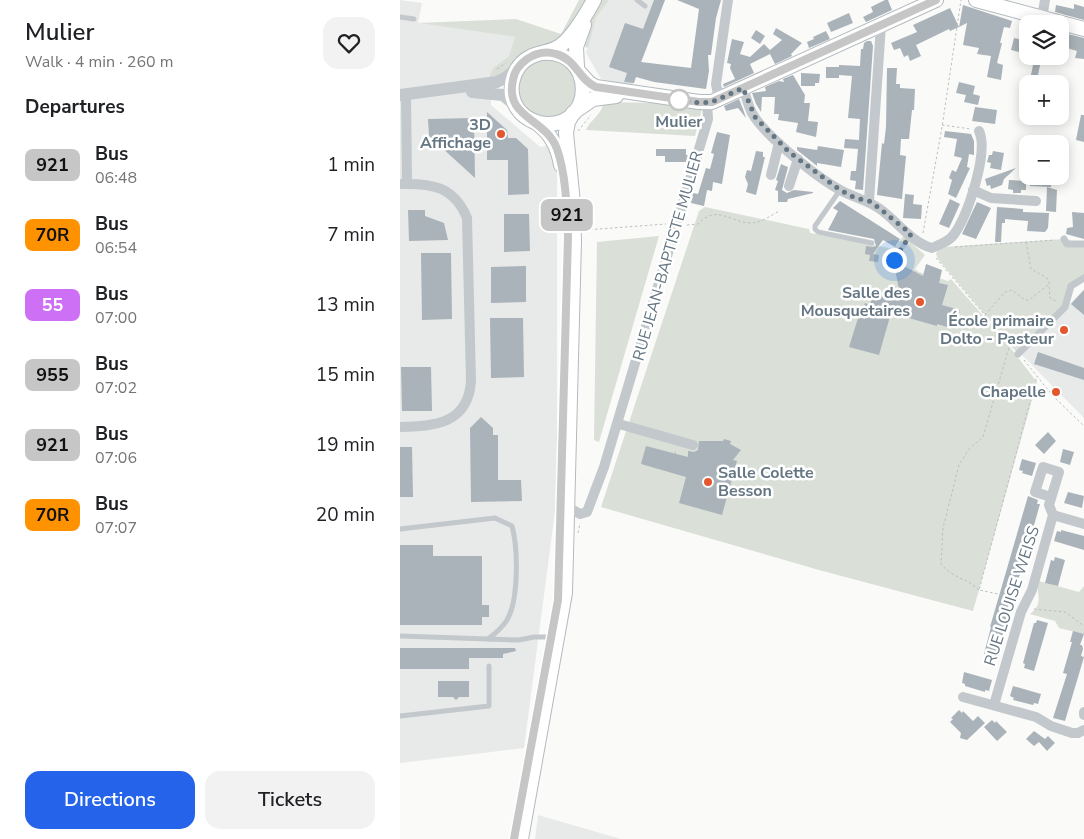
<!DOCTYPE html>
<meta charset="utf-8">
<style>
body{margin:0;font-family:"Nunito Sans",sans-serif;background:#f2f2f2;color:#202124;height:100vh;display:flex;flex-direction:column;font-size:19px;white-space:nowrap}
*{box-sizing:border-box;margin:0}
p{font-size:16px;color:#757577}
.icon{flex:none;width:28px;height:28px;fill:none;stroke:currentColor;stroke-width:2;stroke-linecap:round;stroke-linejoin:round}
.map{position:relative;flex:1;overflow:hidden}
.drawer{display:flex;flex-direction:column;background:#fff;width:400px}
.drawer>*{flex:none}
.badge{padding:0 10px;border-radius:8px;font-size:18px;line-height:32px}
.tools{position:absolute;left:619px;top:15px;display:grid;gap:10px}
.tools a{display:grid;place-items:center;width:50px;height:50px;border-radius:10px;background:#fff;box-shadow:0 2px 12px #0003;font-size:25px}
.you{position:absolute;width:25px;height:25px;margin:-12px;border:4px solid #fff;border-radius:50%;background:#1a73e8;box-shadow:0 0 0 8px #1a73e833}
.map>.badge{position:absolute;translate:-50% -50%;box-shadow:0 0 0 2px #fff}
h2{padding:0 25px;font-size:19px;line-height:45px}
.round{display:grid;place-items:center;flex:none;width:52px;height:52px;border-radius:15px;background:#f2f2f2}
.overview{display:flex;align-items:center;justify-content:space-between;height:85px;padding:0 25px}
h1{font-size:24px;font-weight:600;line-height:38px}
.cta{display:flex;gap:10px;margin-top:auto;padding:10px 25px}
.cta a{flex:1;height:58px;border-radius:15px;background:#2563eb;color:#fff;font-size:20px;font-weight:600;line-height:58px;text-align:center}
.cta a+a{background:#f2f2f2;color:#202124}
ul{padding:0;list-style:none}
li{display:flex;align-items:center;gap:15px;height:70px;padding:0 25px}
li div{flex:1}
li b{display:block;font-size:19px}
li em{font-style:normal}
li .badge{min-width:55px;font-weight:700;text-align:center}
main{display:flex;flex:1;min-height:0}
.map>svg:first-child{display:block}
</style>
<main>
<section class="drawer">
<div class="overview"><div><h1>Mulier</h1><p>Walk · 4 min · 260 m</p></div><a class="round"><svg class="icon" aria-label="heart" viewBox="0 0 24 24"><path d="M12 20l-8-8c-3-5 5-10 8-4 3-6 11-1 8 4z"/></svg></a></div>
<h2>Departures</h2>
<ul>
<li><span class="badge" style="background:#c6c6c6;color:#111">921</span><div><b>Bus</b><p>06:48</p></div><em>1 min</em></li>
<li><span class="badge" style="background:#ff9200;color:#111">70R</span><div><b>Bus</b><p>06:54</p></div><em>7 min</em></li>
<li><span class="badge" style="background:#ce70f6;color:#fff">55</span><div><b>Bus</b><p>07:00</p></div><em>13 min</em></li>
<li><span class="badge" style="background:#c6c6c6;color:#111">955</span><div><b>Bus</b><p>07:02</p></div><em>15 min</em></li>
<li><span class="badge" style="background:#c6c6c6;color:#111">921</span><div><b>Bus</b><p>07:06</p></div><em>19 min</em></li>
<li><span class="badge" style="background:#ff9200;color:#111">70R</span><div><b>Bus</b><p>07:07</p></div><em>20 min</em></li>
</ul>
<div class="cta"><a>Directions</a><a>Tickets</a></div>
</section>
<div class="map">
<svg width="684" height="839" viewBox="0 0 684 839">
<rect width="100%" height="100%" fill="#fafaf8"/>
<path fill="#e8e9e9" d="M0 0 22 3 18 23 116 37 109 56 93 68 87 80H91V105L140 147 150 145 157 158V496L124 748 0 763Z
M209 0H265L232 87 201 79 186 53 196 18Z
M684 289V418L621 354Z
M138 815 221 839H135Z"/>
<path fill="#dadfd7" d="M179 0H209L196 18 188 48 166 37 87 81 93 68 109 56 115 37 18 23 116 19 161 34Z
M118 89a29 29 0 1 1 58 0a29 29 0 1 1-58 0Z
M204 102 256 103 302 109 295 136 186 130C191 119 200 117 204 102Z
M305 207 409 229 410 233 494 249 503 236 525 255 515 269 519 272 548 281 551 279 606 342 637 382 573 611 419 570 201 507 299 211Z
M259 236 199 442 194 440 197 242Z
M664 239 684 244V278L671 286 665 307 618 354 538 259 536 254 538 249 544 247Z
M639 581 679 592 684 586V634L659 628 655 621 630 614C645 602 635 596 639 581Z"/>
<path fill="#aab3b9" d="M254 0H265L241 62 291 68 299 9 277 0H321L316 18 311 55H308L309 71 306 89 254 82 236 77 234 83 224 82 227 73 209 67 225 23 243 29Z
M485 0H488L492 10 466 22 463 17 473 12 471 7Z
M674 4 684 7V20L655 12 656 5 674 9Z
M563 5 612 21 610 28 604 27 600 43H602L597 63 603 65 601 80 587 77 591 56 577 54 579 48 563 45 567 23 559 27Z
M550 8 559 27 550 31 549 29 516 45 521 56 510 61 508 55 504 57 500 48 494 50 491 43 517 32 513 25Z
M449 13 453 23 431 32 427 23Z
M376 28 402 43 391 54 392 56 375 64 370 54 350 64 354 73 324 87 323 84 335 79 330 68 331 64 327 63 332 39 344 42 340 54 350 57 364 44 370 50 382 40 373 34Z
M356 30 365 36 360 44 351 38Z
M426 31 430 39 409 48 407 42 414 39 413 37Z
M660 32 684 38V59L675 58 677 51 660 46Z
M614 38 628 41V54L611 50Z
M467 41H471L473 46 463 190 455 189 456 181 450 180 451 171H456L458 149 444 148 445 139 459 140 460 119 448 118 452 76 439 75V78H426V67H439V65L460 66 461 49H463L464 43Z
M635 56H642L636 84H629Z
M487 68H497L496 84H500V88L515 89 514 110H512L509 139H501L500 155 506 156 502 199 477 195 482 143 484 144 486 127Z
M401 73 420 74 419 83H415V86H401Z
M393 75 405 95 404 103H410L408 121 418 122 416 137 396 132 398 123 378 120 379 114H374L375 97H362L361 112 356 104 352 93 366 91 365 87 379 81 384 82 383 79Z
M559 82 575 86 573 94 580 96 578 105 564 102 566 95 556 93Z
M339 99 343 109 346 118 338 108 326 111 324 106Z
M575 107 597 110 595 124 572 121Z
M87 112 107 130 108 138H116L128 149 129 194 108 195V160H87Z
M681 115H684V142L676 140Z
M74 118 75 178 29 136 28 119Z
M545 131 571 134 574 141V155L569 154 567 167 570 168 556 198 548 194 552 180 549 178 552 170 556 172 562 158 554 156 557 139 544 137Z
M317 132 330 135 322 184 313 182 312 191 307 190 304 206 291 203 293 193 298 194 306 168 310 169 314 154 311 153Z
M418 146 444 150 441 167 417 163V166L397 150V147L417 150Z
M256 149H286V155H290L288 162H265V156H256Z
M356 151 363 152V157H365L356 195 346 192 348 184 345 177 347 170 351 171Z
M593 151 604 153 601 170 590 168 591 163 587 162 589 155H592Z
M381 164 388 167 382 190 387 193 394 190 413 192V193L388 199 387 202H378V191L375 190 378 181 376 180Z
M616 168 604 179 602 185 591 189 590 185 587 186 585 179Z
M630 176H651V187L630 186Z
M609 180 626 181V190H621V193H613V190L608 189Z
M647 187 657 190 656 212 646 211Z
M505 194 514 195 513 204 522 205 521 219 503 218Z
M550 199 560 204 549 228 539 224Z
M440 201 500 239 495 247 483 240 473 254 479 255 478 262 469 261 470 255 465 254 466 246 473 247 476 246 474 239 428 230 438 211 433 208Z
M577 202 591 208 576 239 562 234Z
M597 207 623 209V212L649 213 648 228 645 232 627 231 628 221 605 219V223H602L601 242H595Z
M8 210H25V216L44 223 48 240 9 241Z
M672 212 684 213V239L666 234 667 228 673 227Z
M104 214H129L130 251 104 252Z
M21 253H51L52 319 22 320Z
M498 263 523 276 526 264 542 270 539 283 548 285 542 305 560 310 555 329 537 324V326L491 313 479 355 449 347 459 315H461L465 303 470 305 473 294 497 301 499 290 496 274Z
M126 266V302L91 303V267Z
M684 290V315L671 304Z
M90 318H123L124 377 91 378Z
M638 352 684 368V380L634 364Z
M1 367H31L32 411H2Z
M81 417 93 428V435H98V480H121L122 501 71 502 70 428Z
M648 432 656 441 644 454 635 445Z
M324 439 331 441 330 444 341 450 333 460 337 461 322 515 279 503 286 477 241 464 246 446 288 457V451L294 452 298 450 299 441H323Z
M0 447H12L13 497H0Z
M663 449 674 452 670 465 660 462Z
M622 459 636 463 632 476 622 473 623 471 619 470Z
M668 492 684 496 682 508 664 503Z
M628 496 638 500 637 504H640L620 575 611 591 603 634 597 654 595 653 594 657 584 654 591 627H590Z
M661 530 684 536V550L654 541 657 531 661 532Z
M0 545H33V556H82V605H89V617H82V625H0Z
M655 557 665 560 658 586 645 583 651 560 654 561Z
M637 620 648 623 634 671 624 668 625 664 623 663 634 623H636Z
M673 631 684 634 680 645H682L683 649 681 656 684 657 665 721 653 718 667 674 663 673 672 642H670Z
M0 648H115L116 651 103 654V658H69V669H0Z
M564 672 592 680 589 691 585 690V692L565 686V684L562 683Z
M38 681H69V697H59L56 700 53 697H38Z
M613 686 641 694 638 704 634 703 633 705 613 700 614 698 610 696Z
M559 710 562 713 563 711 573 721 578 716 585 723 567 740 560 738 561 733 550 722 553 719 551 718Z
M592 720 595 723 596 721 607 732 597 741 584 727Z
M634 731 645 739 648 736 655 743 647 751 639 742 634 746 626 739Z"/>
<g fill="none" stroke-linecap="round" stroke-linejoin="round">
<g stroke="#b3babf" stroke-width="16">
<path id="secondary" d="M576 0 684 29
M142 53C195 49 196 125 147 124 137 124 127 119 120 112 105 94 111 66 132 56 141 52 152 52 160 46 172 38 187 13 194 0
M177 67 176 47 184 25
M179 72 189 83 196 87 299 102H312L536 0
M177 110 193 99 216 96
M135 122C151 133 158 147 161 165
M121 839 165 593 174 241 173 203 166 133 168 122 173 113"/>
</g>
<path stroke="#bbbfc2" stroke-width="1" stroke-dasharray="2.5 2.5" stroke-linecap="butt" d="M97 69 106 63
M542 125 571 129
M178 131 191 115
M287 225 298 224C317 203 332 224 353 223 362 222 372 215 379 211
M185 230 266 224
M523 233 542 127 561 0
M626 242 631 269 647 278 649 282 650 298 658 302
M555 247 655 240
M536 258 613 348
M585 315 605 292 612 290 625 300H629L648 285
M624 360 653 396 684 426
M275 454 276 449
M178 533 180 523
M579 590C566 577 555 580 541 564L543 528 559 465 569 449 583 437 610 344
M617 598 579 590 637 376
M634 609 665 612 684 626"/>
<path stroke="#c3c8cc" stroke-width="5" d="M237 0 245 6
M0 17 14 19
M440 190 415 226V229L418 232 472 243
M494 260 510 235
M0 529 95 518 112 526C118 548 119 600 107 620 102 628 96 633 88 639
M0 636 119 640 134 637H157
M0 716 89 706V666"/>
<path stroke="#c3c8cc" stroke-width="7" d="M664 239 667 244H684
M618 354 665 307 671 286 684 278"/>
<path stroke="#c3c8cc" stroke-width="10" d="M642 18 645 0
M343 88C346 96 348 105 352 113 365 136 419 179 442 191 455 198 468 200 480 209 497 221 512 243 532 248 541 244 550 241 555 233 568 214 589 152 579 131
M6 95 7 183
M319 99 316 84 328 0
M371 175 379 143
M0 184C31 183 54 186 67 218L71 381C68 424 35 426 0 427
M389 186 398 159
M573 190 591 198 636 201
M469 201 481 25
M219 424 293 445
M168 507 180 514 187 512 204 467 308 119 307 102
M653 515 684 524
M563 697 636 717 651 726 672 733H678L684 730
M594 705 621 612 632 590 653 515 649 505 659 472 643 467 635 492 651 497
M684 712V715"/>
<path stroke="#c3c8cc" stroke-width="12" d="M72 92 103 95 116 106
M0 95 97 82 108 76 119 66"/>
<use href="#secondary" stroke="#fff" stroke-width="14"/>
</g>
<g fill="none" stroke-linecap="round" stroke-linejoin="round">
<g stroke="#fff" stroke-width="11">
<path id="line" d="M114 839 158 600 168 236C167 210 166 174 157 149 146 118 104 118 113 80 114 72 120 64 127 59 136 53 146 51 156 54 176 59 179 80 196 87L299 102H312L536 0"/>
</g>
<use href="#line" stroke="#c6c6c6" stroke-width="8"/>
<path stroke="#657683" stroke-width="5" stroke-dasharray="0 9" d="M279 100 301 103 312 102 343 88 355 117 389 152 440 190 455 198 469 201 479 208 511 234 494 260"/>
</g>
<circle fill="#fff" stroke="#c6c6c6" stroke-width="2.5" cx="279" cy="100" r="10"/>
<g fill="#e4572e" stroke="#fff" stroke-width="2">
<circle cx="101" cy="134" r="5"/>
<circle cx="520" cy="302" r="5"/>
<circle cx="664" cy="330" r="5"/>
<circle cx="656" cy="392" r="5"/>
<circle cx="308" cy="482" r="5"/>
</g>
<g text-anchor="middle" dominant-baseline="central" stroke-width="5" stroke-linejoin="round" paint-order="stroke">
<g font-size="16" font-weight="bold" fill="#657683" stroke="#fff">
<text x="279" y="122">Mulier</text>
</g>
<g font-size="16" font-weight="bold" fill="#657683" stroke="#fff" text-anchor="end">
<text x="91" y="125">3D<tspan x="91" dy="18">Affichage</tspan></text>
<text x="510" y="293">Salle des<tspan x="510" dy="18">Mousquetaires</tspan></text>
<text x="654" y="321">École primaire<tspan x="654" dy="18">Dolto - Pasteur</tspan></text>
<text x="646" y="392">Chapelle</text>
<text x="318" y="473" text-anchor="start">Salle Colette<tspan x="318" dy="18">Besson</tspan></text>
</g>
<g font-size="16" fill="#657683" stroke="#fff">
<text transform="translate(268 256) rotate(-74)">RUE JEAN-BAPTISTE MULIER</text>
<text transform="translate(612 596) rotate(-72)">RUE LOUISE WEISS</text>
</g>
</g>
</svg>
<div class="tools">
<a><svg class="icon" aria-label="layers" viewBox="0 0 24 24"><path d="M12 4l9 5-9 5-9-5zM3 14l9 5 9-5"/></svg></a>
<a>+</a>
<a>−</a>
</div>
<div class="you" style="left:494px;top:260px"></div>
<b class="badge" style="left:167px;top:215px;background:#c6c6c6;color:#111">921</b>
</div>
</main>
